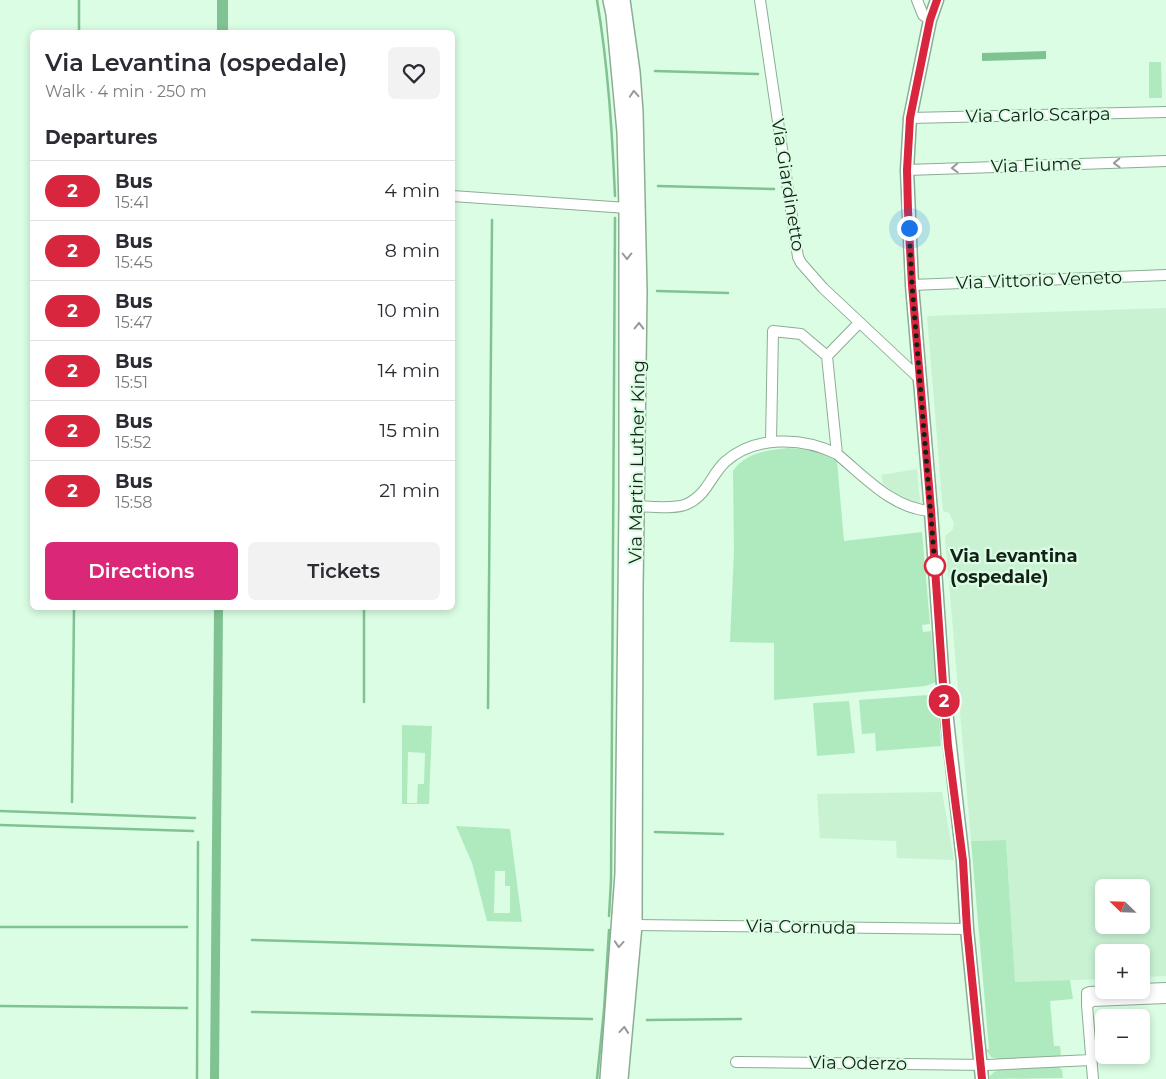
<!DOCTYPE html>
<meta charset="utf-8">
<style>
body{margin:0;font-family:Montserrat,sans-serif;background:#f2f2f3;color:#2b2b33;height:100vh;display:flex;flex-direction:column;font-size:19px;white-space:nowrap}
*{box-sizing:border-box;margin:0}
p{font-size:16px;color:#7c7c81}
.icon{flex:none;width:28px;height:28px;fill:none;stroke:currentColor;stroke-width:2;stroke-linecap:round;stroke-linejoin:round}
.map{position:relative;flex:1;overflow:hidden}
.details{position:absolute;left:30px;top:30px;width:425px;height:580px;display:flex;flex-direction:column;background:#fff;border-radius:8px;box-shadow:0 2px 8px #0003}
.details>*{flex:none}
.badge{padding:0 10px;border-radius:16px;font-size:18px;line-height:32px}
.needle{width:32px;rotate:293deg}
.controls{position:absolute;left:1095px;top:879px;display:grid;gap:10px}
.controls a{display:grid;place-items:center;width:55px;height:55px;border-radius:8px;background:#fff;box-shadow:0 2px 8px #0003;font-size:25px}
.you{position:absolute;width:25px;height:25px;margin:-12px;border:4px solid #fff;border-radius:50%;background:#1a73e8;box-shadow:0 0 0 8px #1a73e833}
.map>.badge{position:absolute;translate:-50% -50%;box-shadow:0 0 0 2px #fff}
h2{padding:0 15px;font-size:19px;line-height:45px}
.round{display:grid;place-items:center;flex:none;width:52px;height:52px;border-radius:8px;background:#f2f2f3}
.headline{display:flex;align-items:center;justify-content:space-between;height:85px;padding:0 15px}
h1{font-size:24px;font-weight:600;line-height:38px}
.action{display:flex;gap:10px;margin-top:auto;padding:10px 15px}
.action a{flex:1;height:58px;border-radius:8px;background:#db2777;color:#fff;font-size:20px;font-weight:600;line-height:58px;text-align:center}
.action a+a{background:#f2f2f3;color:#2b2b33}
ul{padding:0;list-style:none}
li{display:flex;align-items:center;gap:15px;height:60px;padding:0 15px;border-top:1px solid #e1e1e2}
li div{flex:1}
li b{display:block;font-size:19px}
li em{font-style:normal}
li .badge{min-width:55px;font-weight:700;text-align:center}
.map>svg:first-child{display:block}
</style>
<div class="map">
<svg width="1166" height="1079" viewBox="0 0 1166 1079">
<rect width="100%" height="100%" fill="#dafde3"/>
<path fill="#c9f2d3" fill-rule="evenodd" d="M1166 308V976L1141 977V952H1104V979L1015 982 1006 840 971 841 945 536 953 529 954 523 949 513 943 511 927 316ZM1104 888H1141V925H1104Z
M917 469 920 502 918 503 902 499 883 484 881 475Z
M942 792 954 860 897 858 896 841 820 838 817 794Z"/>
<path fill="#afeabf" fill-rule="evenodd" d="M1149 62H1161L1162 98H1149Z
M788 448C807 449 820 452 837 461L844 541 922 532 930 624 922 625 923 632 931 631 936 682 926 686 774 700V643L730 642 734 551 733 471C745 453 767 450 788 448Z
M937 691 941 746 876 751 875 733 862 734 859 700 928 695Z
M849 701 855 753 817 756 813 703Z
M402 725 432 726 429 804H402ZM408 752 425 753 424 784H418L417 803H407Z
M456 826 510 829 522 922 487 921 472 863ZM495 871H505V886H510V913H494Z
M1006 840 1015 982 1070 980 1073 999 1050 1001 1054 1046H1060L1061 1055 1058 1057 999 1059 991 1057 986 1050 989 1049 971 841Z
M1059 1067 1062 1070 1063 1078 990 1079V1076L994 1072 1000 1069Z"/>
<path fill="#80c292" d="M217 0H228V32H217Z
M1046 51V59L982 61V53Z
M214 608H223L219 1079H210Z"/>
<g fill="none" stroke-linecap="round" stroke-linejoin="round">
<path stroke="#80c292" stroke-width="2.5" d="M597 0C608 65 612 130 615 196
M79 32V0
M655 71 758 74
M658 186 774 189
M657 291 728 293
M364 702V608
M488 708 492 220
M72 802 74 608
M0 811 195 818
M0 825 193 831
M655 832 723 834
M609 916 611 881 615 218
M0 927H187
M252 940 593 950
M0 1006 187 1008
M252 1012 592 1019
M647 1020 741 1019
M197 1079 198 842
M597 1079 604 1010 609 930"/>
<g stroke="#8cad94" stroke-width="12">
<path id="minor" d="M760 0 798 257 801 263 823 288 921 380
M917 0 923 15 930 20
M910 118 1166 112
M907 170 1166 161
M452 196 627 208
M912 285 1166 275
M827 356 859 323
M771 442 773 331 801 334 827 356 837 454
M630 506C646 506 674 510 687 504 707 495 711 475 725 462 755 435 803 437 837 454 865 477 893 509 931 511
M634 925 967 929
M1141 989 1166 988
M1087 1005 1092 1001 1166 998
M736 1062 987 1065 1091 1060
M1093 1079 1087 1005V993L1090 992 1128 990"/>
</g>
<g stroke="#8cad94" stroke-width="15">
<path id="tertiary" d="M937 0 930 20 910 118 907 170 912 285 931 511 943 684 963 861 967 929 982 1079"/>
</g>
<g stroke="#8cad94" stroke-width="18">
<path id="secondary" d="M608 1079 623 874 627 506V208L625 132 614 14 611 0
M620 1079 634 925 635 587 639 292 635 112 632 72 622 0"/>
</g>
<use href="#minor" stroke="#fff" stroke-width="10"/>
<use href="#tertiary" stroke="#fff" stroke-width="12"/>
<use href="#secondary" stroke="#fff" stroke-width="15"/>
</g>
<defs><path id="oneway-chevron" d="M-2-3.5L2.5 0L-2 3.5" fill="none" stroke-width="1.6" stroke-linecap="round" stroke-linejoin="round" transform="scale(1.25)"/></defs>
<g stroke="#959b97">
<use href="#oneway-chevron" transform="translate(634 94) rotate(-94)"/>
<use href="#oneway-chevron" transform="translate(1117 163) rotate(178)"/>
<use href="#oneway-chevron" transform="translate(955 168) rotate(178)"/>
<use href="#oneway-chevron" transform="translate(627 256) rotate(90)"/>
<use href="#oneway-chevron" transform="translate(639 326) rotate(-89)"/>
<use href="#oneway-chevron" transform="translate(619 944) rotate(94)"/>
<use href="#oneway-chevron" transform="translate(624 1030) rotate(-85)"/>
</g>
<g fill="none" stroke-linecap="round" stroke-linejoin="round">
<g stroke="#fff" stroke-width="11">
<path id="line" d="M937 0 930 20 910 118 907 170 908 211 912 285 931 510 943 684 948 746 963 861 967 929 982 1079"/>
</g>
<use href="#line" stroke="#d7263d" stroke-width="8"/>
<path stroke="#142118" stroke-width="5" stroke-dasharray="0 9" d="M909 228 912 285 935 566"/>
</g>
<circle fill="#fff" stroke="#d7263d" stroke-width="2.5" cx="935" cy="566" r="10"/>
<g text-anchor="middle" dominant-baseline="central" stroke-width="4.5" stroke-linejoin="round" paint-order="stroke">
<g font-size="18" fill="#142118" stroke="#dafde3">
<text transform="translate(1038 115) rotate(-1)">Via Carlo Scarpa</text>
<text transform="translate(1036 165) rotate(-2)">Via Fiume</text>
<text transform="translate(788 185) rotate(81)">Via Giardinetto</text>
<text transform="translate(1039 280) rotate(-2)">Via Vittorio Veneto</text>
<text transform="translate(637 462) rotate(-89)">Via Martin Luther King</text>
<text transform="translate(801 927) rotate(1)">Via Cornuda</text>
<text transform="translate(858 1063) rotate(1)">Via Oderzo</text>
</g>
<g font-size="18" font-weight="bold" fill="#142118" stroke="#dafde3" text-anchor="start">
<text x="950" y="556">Via Levantina<tspan x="950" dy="21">(ospedale)</tspan></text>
</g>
</g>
</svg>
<div class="controls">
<a><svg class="needle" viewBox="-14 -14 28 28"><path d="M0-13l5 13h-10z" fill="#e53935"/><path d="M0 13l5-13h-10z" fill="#7c7c81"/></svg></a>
<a>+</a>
<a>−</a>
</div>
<div class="you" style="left:909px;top:228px"></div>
<b class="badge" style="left:944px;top:701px;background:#d7263d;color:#fff">2</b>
<section class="details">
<div class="headline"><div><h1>Via Levantina (ospedale)</h1><p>Walk · 4 min · 250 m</p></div><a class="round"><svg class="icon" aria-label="heart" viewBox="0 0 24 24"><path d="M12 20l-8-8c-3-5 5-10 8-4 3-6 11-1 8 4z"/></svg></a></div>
<h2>Departures</h2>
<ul>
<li><span class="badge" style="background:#d7263d;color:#fff">2</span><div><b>Bus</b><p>15:41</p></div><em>4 min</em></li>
<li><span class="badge" style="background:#d7263d;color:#fff">2</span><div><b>Bus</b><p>15:45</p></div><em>8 min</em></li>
<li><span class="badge" style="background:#d7263d;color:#fff">2</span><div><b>Bus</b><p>15:47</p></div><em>10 min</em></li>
<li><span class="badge" style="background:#d7263d;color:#fff">2</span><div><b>Bus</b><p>15:51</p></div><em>14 min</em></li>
<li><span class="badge" style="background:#d7263d;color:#fff">2</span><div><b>Bus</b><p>15:52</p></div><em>15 min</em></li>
<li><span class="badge" style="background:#d7263d;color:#fff">2</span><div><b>Bus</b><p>15:58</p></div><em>21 min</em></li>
</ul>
<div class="action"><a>Directions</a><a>Tickets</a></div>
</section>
</div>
